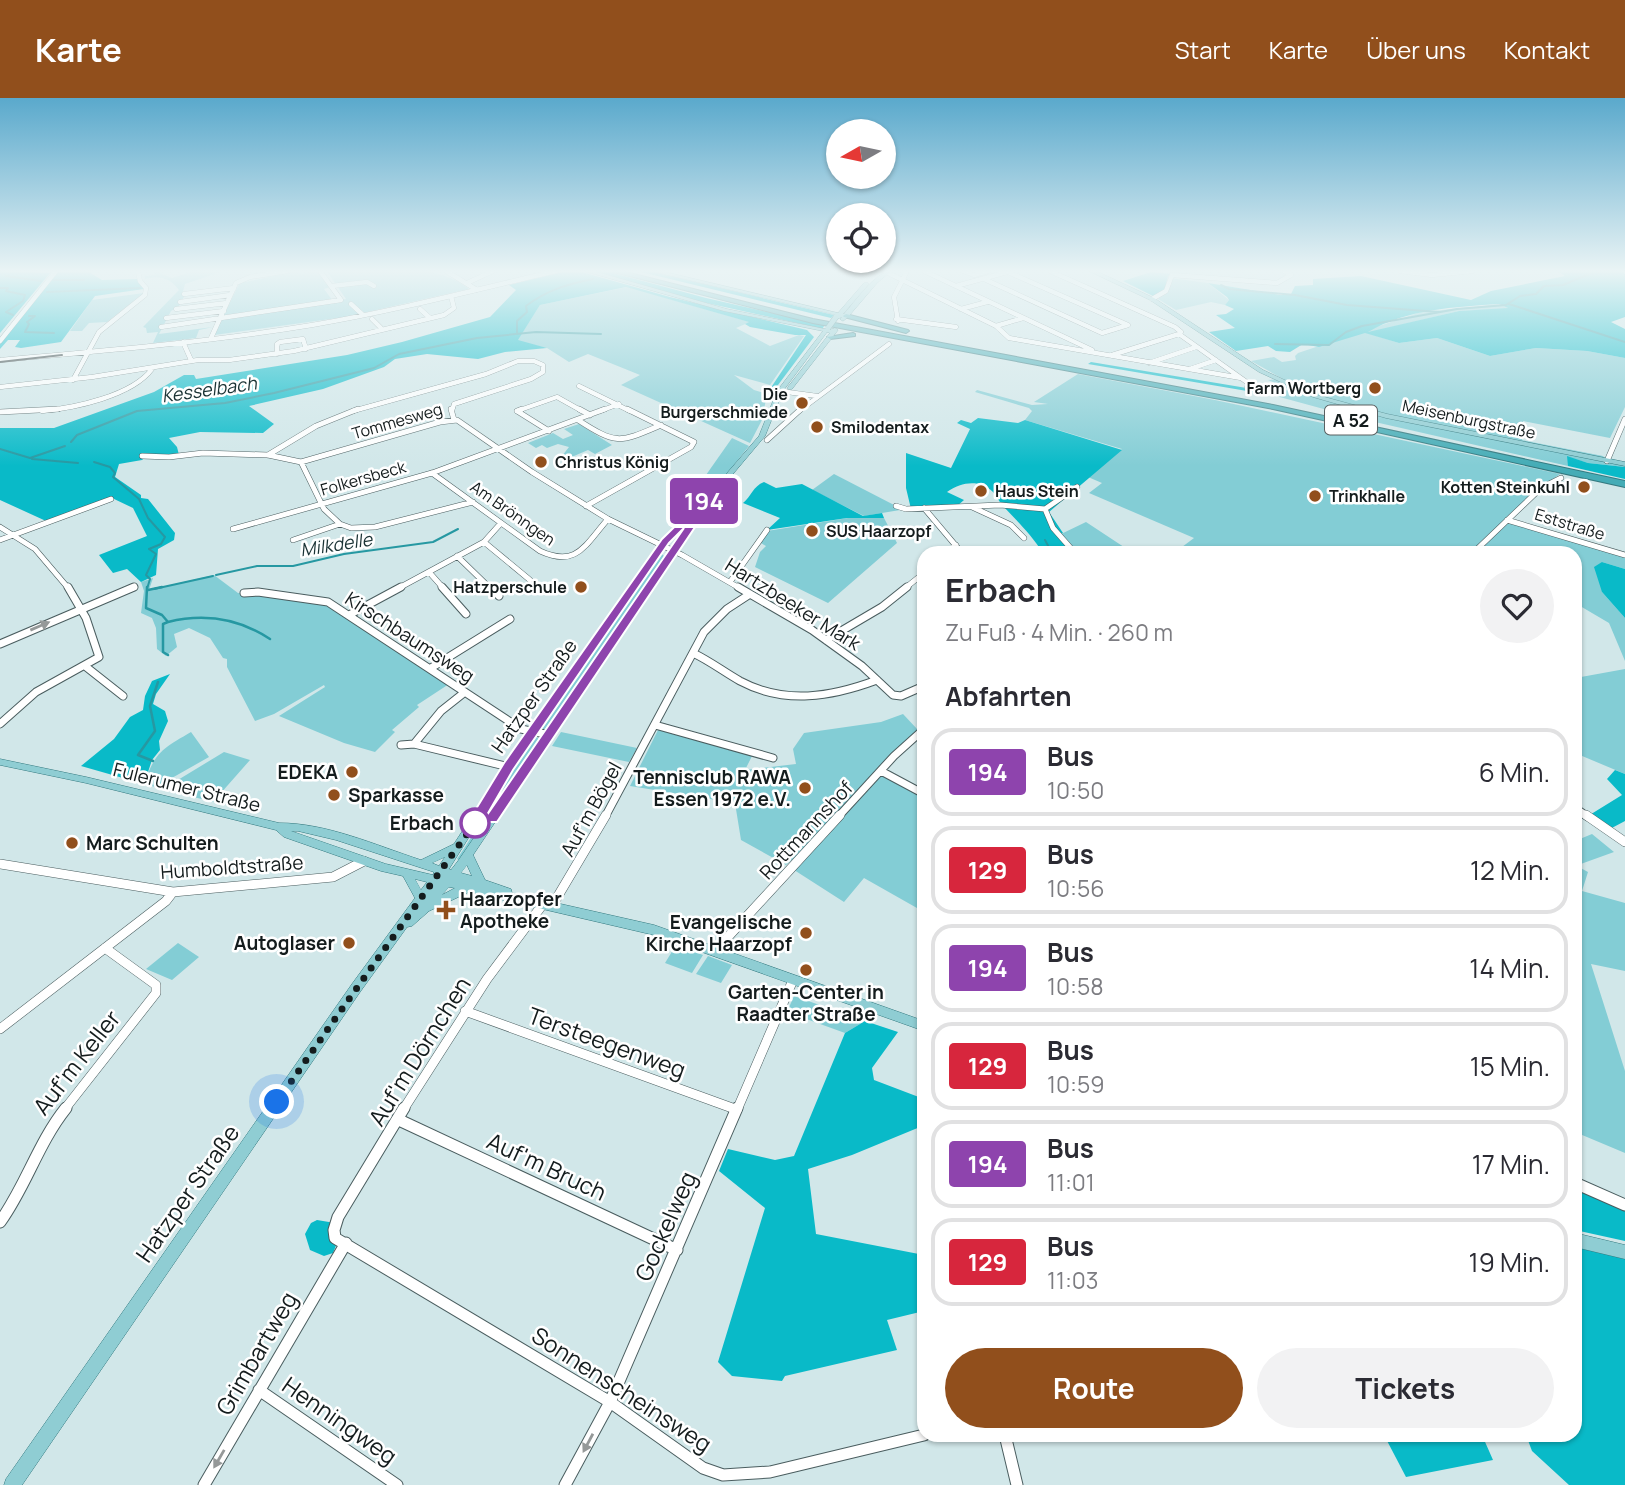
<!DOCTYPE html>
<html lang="de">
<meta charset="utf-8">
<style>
body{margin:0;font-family:Manrope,sans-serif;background:#f2f2f3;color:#2b2b33;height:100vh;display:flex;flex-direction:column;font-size:26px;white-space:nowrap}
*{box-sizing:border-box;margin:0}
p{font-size:23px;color:#7c7c81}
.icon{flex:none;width:38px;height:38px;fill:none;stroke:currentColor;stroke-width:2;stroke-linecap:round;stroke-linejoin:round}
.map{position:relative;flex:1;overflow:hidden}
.panel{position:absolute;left:917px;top:448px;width:665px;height:896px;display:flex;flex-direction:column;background:#fff;border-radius:21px;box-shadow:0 2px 5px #0004}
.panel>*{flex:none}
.badge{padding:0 14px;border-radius:5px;font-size:24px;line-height:46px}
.needle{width:46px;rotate:261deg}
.tools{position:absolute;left:826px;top:21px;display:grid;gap:14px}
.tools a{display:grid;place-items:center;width:70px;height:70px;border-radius:50%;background:#fff;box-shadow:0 2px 5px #0004;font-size:35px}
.you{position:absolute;width:35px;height:35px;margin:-18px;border:5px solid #fff;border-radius:50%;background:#1a73e8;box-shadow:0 0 0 10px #1a73e833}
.map>.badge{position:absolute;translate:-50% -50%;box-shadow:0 0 0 4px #fff}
h2{padding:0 28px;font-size:26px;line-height:63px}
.round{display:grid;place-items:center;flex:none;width:74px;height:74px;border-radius:37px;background:#f2f2f3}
.headline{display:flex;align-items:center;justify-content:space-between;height:119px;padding:0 28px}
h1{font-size:33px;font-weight:700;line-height:52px}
.primary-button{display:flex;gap:14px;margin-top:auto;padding:14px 28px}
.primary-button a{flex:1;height:80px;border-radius:42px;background:#914f1c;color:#fff;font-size:28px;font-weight:700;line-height:80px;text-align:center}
.primary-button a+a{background:#f2f2f3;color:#2b2b33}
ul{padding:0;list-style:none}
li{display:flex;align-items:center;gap:21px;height:88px;margin:0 14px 10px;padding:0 14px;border:4px solid #e1e1e2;border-radius:21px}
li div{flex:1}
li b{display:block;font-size:26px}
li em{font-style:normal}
li .badge{min-width:77px;font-weight:700;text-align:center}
header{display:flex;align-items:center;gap:42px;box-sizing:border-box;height:98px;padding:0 35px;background:#914f1c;color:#fff}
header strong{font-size:33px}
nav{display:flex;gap:38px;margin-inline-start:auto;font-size:24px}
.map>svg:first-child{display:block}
</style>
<header>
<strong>Karte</strong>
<nav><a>Start</a><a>Karte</a><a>Über uns</a><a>Kontakt</a></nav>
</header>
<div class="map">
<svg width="1625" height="1387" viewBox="0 0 1625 1387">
<rect width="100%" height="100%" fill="#d1e7e9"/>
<path fill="#83cdd5" d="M154 173 172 180 194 173H223L185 186 182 197H185L179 208 171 213 159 236 213 229 199 232 196 240 153 245 158 234 147 235 146 230 143 229 179 192C170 180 159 177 145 181V178L155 177Z
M295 173 302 176 317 173 330 189 324 191 333 203 346 201 328 175 338 173C381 173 434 163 469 191L345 219 214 237 239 186 244 182 246 184Z
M1170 180 1208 185 1229 202 1225 207 1211 204 1176 212 1158 201 1168 193Z
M627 189 750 224 736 230 770 248 799 237 804 238 770 287 734 277 754 292 767 296 762 322 750 345 621 287 640 277 588 256 569 264 547 250 517 243 540 207Z
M144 195 107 224 89 225 82 233H70L92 202Z
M1500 206 1510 211 1459 213 1367 235 1399 245 1437 240 1490 258 1536 250 1587 253 1625 260V309L1610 340 1523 323 1522 342 1603 358 1607 363 1625 367V369L1588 365 1568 359V368L1353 319 1276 298 1289 291 1268 282 1283 281 1251 263 1274 259 1282 264 1296 262 1295 258 1298 255 1421 214Z
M1078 276 1215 302 1560 376 1535 394 1497 383V387L1532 397 1507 422 1625 458V471L1602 464V494L1625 520V563L1609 525 1575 505V455H1365L1354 450 1327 455H1174L1194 440 1089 395 1102 385 1088 379 1122 351 1025 322 1032 313 1029 310 975 294 977 292 1032 307 1048 306 1034 304Z
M579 326 612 347 595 356 588 352 567 361 562 358 569 349 558 346 547 350 542 347 536 350 528 345 553 335 563 341 573 337 564 331Z
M732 340 749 348 721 383 706 377Z
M834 376 896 408 906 411 864 418 812 392Z
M848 420H884L897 445 828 505 755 469 760 454 766 448 759 444 767 433Z
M1086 424 1133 455H1076L1059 437Z
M660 454 666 460 550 632H542L540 629Z
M214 477 238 495 327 506 449 586 417 607 419 609 392 632 395 634 375 654 344 645 279 618 325 589 324 587 274 616 255 623 227 569V561L223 560 210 540 189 530 174 536 177 549 166 558 157 551 156 530 152 520 141 515 144 493 141 484 153 480 149 492Z
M1575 557 1581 579 1625 571V676L1575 655Z
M903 616 918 632 814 743 786 767 741 742 735 705 630 688 658 632 661 631 753 656 745 672 796 666 793 651 804 635 881 624Z
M191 634 209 659 156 689 144 686C155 654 162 651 191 634Z
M561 634 637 650 629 664 552 648Z
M537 639 539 642 464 756 459 762 457 761C485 720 505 680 533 640Z
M224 654 250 662 213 704 163 691Z
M881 674 924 697V814L864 780 844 804 791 770Z
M1592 736 1614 754 1578 767 1575 765V743Z
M1575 767 1588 774 1582 793 1625 805V873L1591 866 1625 973V1055L1575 1034Z
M178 845 199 859 172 882 146 871Z
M676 847 703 857 692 875 665 865Z
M708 858 732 867 721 885 696 876Z
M794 898 865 923 845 935 787 914Z"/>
<path fill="#09bac8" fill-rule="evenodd" d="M0 173 50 175 0 235Z
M87 173 102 182 137 181 144 191 95 198 61 244 21 250 15 249 20 242H8L0 251V246L58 174Z
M590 173H606L706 200 825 227 822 231 815 229 702 204Z
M637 173H649L834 217 831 220Z
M1558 173H1622L1625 176V219L1611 224 1625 231V260L1587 253 1536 250 1490 258 1437 240 1399 245 1365 235 1319 249 1303 246 1290 254 1276 253 1268 248 1236 253 1209 234 1235 230 1216 217 1226 216 1234 211 1225 207 1229 202 1227 199 1208 185 1281 197 1291 196 1295 188 1313 187V181L1361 178 1471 202 1491 193 1565 178ZM1499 206 1508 210 1459 213 1368 234C1407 211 1455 209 1499 206Z
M563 174H582L670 199 807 232 814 239 775 291H770L806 237H795L750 229 745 226 749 224 626 189 540 207 518 242 547 250 505 254 478 261 427 256 395 261 384 269 323 291 249 308 274 326 263 335 200 334 169 340 177 349 179 357H148L142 362 119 366 115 379 141 397V400L148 401 175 435 174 442 158 451 156 477 141 484 127 471 113 475 99 457 147 438 133 410 112 400 46 423 0 402V330H54L154 294 184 277H194L196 281 347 257 402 244 490 219 516 192 509 187Z
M1151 174 1174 176 1168 178 1164 194 1155 199 1123 183Z
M1091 264 1282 296 1276 298 1088 266Z
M978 320 1018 325 1025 322 1122 352 1049 414 1063 435 1059 436 1074 455H1043C1031 436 1018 424 1003 408 999 404 997 398 993 394 979 381 962 384 947 394L964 402 957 408 911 411 906 390V355L951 370 970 331 957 325 961 322 971 325Z
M1567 358 1588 365 1625 369V381L1568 368Z
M764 384 776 390 802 386 863 418 882 415 884 420H847L767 432 780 420 743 405C751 399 753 388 764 384Z
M1602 464 1625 471V520L1602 494 1594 469Z
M170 576 156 596 153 606 165 613 168 623 159 643 160 652 152 662 144 686 81 668 114 641 130 619 143 612 145 598 152 583Z
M1615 672 1625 676V723L1608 732 1588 718 1622 697 1607 681Z
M865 923 898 934 872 970 874 982 924 1001V1031L920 1029 852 1057 808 1071 816 1136 924 1157V1213L887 1222 897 1252 785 1278 782 1283 732 1278 718 1264 765 1110 719 1073 728 1051 775 1062 794 1058 845 935Z
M1575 1086 1625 1108V1143L1575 1132Z
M317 1122 335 1125 337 1145 333 1155 324 1158 310 1152 305 1136 311 1125Z
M1575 1146 1625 1157V1387H1569L1532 1353 1526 1337H1575Z
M1384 1337H1482L1493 1362 1406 1379Z"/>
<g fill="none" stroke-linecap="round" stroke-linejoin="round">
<path stroke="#2698a2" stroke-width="2" d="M6 178 41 183
M53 182H84
M1221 187 1229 191 1295 197 1347 207 1439 214
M0 190H8L6 193 25 197 23 203 6 214 13 217
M47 194 140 190
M1509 206 1625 244
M29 218H35L27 224 29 226 25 234 54 235
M517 236V223L527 214 526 208C547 192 568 186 593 181
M1275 246 1329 247 1346 234 1362 228 1457 211 1506 207 1520 198 1536 196 1544 188 1563 187 1596 173
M71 344 77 337 137 313 225 305 274 295 374 270 399 256 477 240 536 234 601 236
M0 351 30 360 65 348
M32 361 78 365
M94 364 110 369 115 375 113 379 139 401 148 420 165 439 161 446 149 451 156 456 146 477 150 481 147 491
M1045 442 1052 455
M216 477 257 468H293L344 456 433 444 458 431
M154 491 213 478"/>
<path stroke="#2698a2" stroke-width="2.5" d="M147 489 146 510 162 517 168 524 163 526V554L168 557
M148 492 162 489
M168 524C205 515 238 520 270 541
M153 663 138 657 155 633 150 608 158 584"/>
<g stroke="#4a5d5f" stroke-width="5">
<path id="minor-far4" d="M446 173 477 192
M884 173 996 228 1009 240 1241 280
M924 173 1092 252
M963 173 974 177 988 173
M1050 173 1175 229 1181 234 1179 236 1248 285 1247 290
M1400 173 1432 177 1473 173
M984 181 1102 235 1128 227 1008 174
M467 185 493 173
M332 188 367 184 374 188
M956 188 1011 173
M184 196 234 190
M1152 201 1166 193 1172 177 1277 185 1291 177 1284 173
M180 204 230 197
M351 206 363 217
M176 211 227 205
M420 211 430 220
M961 211 987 204
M166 220 224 213
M372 221 381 230
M896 221 956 229
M898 223 894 199 907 173
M996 228 1023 220
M161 229 341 202 320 173
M211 240 236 185 250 179 287 173
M0 243 56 173
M183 244 191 262
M277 256V246L280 244 303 241 306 251
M1112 257 1179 236
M0 262C104 253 209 244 312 227 394 213 475 192 556 173
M1149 265 1196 249
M1190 271 1216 262
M73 282 99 234 145 197 146 190 140 183 138 173
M579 288 630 313
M0 289 92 279 198 262H229L294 253 444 217 454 210 451 198
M780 293 817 298
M42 313C74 310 132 298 152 271
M353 313 486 276 518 263H534L543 267V274L531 281 454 306 452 313
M517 313 557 299 582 313
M600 313 619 306
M799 313 889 246"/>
</g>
<g stroke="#4a5d5f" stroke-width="6">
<path id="minor-far3" d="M451 311 454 322
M522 311 517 313 549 333
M579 311 590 317
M0 314 58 311
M578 322C617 347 619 345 661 327
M767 342 801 311
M268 357 316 328 358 311
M142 358 169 359 203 355 268 357 301 364 440 324 457 322 532 374 608 421 682 457 741 491
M1607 363 1625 321
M301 364 324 411 340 426 351 430 375 429 473 404
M432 375 540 453C577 470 585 447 608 421
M586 408 691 349 694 344 627 311
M896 408 906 411 1000 407 1045 411 1053 430 1075 455
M972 409 1011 427 1024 440
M924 410 962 455
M1045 411 1077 389
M1507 422 1625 457
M0 429 35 451 69 491
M233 431 432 375 605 311
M0 442 111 401
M293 442 340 426
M484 444 530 482
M946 455 956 447
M1473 455 1541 390 1561 380
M457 458 491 491
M429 474 444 491
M730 484 767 432
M130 491 134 489
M397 491 484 444 501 425
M904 491 924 475"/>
</g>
<g stroke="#4a5d5f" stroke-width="9">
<path id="minor-far2" d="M442 489 466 516
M490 489 499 498
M738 489 812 532 862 568 893 597 901 598 924 588
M244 495 258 494 328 504 521 631 550 637
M349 517 401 489
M826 542 882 509 907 489
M0 546 134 489
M693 555C710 563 724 574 740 583 785 607 831 599 877 582
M85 568 123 598
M431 570 510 521
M0 626 36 594 99 559 86 520 68 489
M655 627 773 660
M414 646 441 613 465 594
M401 647 414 646 509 669
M881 673 924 696
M1575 710 1588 719
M605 719 704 534 727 511 750 496
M838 719 894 658 924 631"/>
</g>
<g stroke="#4a5d5f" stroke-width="10">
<path id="minor-far1" d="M1586 717 1625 744
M0 766 173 794 333 779 364 763
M552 808 606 717
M715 853 840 717
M465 913 735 1011
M0 931 166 803 173 794
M64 1012 156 895V887L105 850
M403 1012 487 881 543 806
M737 1012 793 882"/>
</g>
<g stroke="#4a5d5f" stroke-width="13">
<path id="minor" d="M404 1010 338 1119 334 1132 335 1140 610 1304 703 1370 723 1377 770 1374 924 1337
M399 1022 677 1152
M1575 1085 1625 1107
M0 1124C26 1088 38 1045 66 1010
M259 1292 397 1387
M1005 1337 1017 1387
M204 1387 346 1145
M565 1387 610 1304 737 1010"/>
</g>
<g stroke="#347a80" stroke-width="1">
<path id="major" d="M584 173H593L727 211 825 231 828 228 831 230 829 232 835 230 838 232 792 291H788V289L830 235 827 234 783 293 765 338 711 402 702 411 704 413 473 757 485 782 511 791 512 795 654 827 924 923V933L654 837 469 794 429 813 412 828 407 829 360 894 22 1387H4L6 1381 352 886 415 800 403 778 381 773 284 739 276 732 86 685 0 667V661L86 679 279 725C327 725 375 747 421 762L454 746 511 658 662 441 709 396 759 338 777 293 823 233 724 213ZM693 419 458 763 451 772 449 771 517 662 668 445ZM291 733H298L336 742 434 774 433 777 386 766ZM445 759 439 768 432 765ZM467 767 472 778 461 775ZM415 781 427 784 421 792ZM449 789 455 790 442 797Z
M651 173H661L838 215 864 185H868V187L843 216H844C855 204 875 174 891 173L877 185 848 219 843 223 840 221 842 219 837 221 834 219 836 217Z
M1089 173H1096L1154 200 1263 272 1317 297 1387 316 1625 364V368L1386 320 1313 299 1259 274 1150 202Z
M1575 1135 1625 1147V1161L1575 1149Z"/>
</g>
<g stroke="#347a80" stroke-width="2">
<path id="highway" d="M610 173H622L813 221 1273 307 1625 383V389L1273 311 813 225Z
M846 216 908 232 909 233 906 235 844 219 843 218Z
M853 235 855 236V238L830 241 827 239Z"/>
</g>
<use href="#minor-far4" stroke="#fff" stroke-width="4.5"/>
<use href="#minor-far3" stroke="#fff" stroke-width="5"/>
<use href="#minor-far2" stroke="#fff" stroke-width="7"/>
<use href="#minor-far1" stroke="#fff" stroke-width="9"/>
<use href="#minor" stroke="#fff" stroke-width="11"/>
<use href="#major" fill="#8fcdd3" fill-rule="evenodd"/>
<use href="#highway" fill="#45acb6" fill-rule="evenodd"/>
<path stroke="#384344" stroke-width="2" d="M0 264 62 257"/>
<g stroke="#347a80" stroke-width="6" stroke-linecap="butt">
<path id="major-bridge" d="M828 230 836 219"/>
</g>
<use href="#major-bridge" stroke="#8fcdd3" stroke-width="5"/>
</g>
<defs><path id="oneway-solid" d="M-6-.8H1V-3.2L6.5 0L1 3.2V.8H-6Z" transform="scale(1.75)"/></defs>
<g fill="#959999">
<use href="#oneway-solid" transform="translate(40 528) rotate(-23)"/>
<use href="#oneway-solid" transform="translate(588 1345) rotate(118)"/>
<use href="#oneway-solid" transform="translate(219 1361) rotate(120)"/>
</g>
<linearGradient id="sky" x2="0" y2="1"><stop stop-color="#5aa9cc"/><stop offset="0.47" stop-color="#eaf4f5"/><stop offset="1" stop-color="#eaf4f5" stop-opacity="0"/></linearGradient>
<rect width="1625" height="368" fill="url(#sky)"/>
<path fill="#8e44ad" stroke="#fff" stroke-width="2" fill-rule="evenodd" d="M708 396 716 398 497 724H487V717L478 732H468V724L504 665 662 441ZM684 430 487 717 513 672 669 445Z"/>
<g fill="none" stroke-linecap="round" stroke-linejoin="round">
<path stroke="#141c1d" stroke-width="7" stroke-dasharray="0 12.6" d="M277 1004C342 910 408 818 475 725"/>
</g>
<g fill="#914f1c" stroke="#fff" stroke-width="2.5">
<circle cx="1375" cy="290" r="7"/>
<circle cx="802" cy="305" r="7"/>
<circle cx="817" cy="329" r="7"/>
<circle cx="541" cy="364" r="7"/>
<circle cx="1584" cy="389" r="7"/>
<circle cx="981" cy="393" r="7"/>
<circle cx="1315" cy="398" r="7"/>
<circle cx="812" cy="433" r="7"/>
<circle cx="581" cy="489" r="7"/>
<circle cx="352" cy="674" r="7"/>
<circle cx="805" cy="690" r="7"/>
<circle cx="334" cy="697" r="7"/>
<circle cx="72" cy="745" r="7"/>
<path d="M442.5 801.5h7v7h7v7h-7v7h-7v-7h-7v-7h7z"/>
<circle cx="806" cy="835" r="7"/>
<circle cx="349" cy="845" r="7"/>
<circle cx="806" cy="872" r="7"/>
</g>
<circle fill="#fff" stroke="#8e44ad" stroke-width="3.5" cx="475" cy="725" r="14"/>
<g text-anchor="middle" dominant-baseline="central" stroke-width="5" stroke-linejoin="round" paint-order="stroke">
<g font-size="16" font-weight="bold" fill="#141c1d" stroke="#fff" text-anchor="start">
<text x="1361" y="290" text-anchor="end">Farm Wortberg</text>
<text x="788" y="296" text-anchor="end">Die<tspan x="788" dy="18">Burgerschmiede</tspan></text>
<text x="831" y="329">Smilodentax</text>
<text x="555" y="364">Christus König</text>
<text x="1570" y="389" text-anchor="end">Kotten Steinkuhl</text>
<text x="995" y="393">Haus Stein</text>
<text x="1329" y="398">Trinkhalle</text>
<text x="826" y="433">SUS Haarzopf</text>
<text x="567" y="489" text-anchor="end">Hatzperschule</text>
</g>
<g font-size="16" fill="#141c1d" stroke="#fff">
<text transform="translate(1469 321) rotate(12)">Meisenburgstraße</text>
<text transform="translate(397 323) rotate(-16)">Tommesweg</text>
<text transform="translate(363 380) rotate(-16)">Folkersbeck</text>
<text transform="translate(513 415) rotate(35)">Am Brönngen</text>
<text transform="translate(1570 426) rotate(17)">Eststraße</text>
</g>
<g font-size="18" font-style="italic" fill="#1a3234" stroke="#fff">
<text transform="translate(209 291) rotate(-8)">Kesselbach</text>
<text transform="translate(336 446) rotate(-9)">Milkdelle</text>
</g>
<rect fill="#fff" stroke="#5a6061" stroke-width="2" x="1325" y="307.5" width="52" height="29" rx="5"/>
<g font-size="18" font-weight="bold" fill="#141c1d">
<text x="1351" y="322">A 52</text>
</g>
<g font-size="19" fill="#141c1d" stroke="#fff">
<text transform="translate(793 506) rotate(32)">Hartzbeeker Mark</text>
<text transform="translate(410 539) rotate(33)">Kirschbaumsweg</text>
<text transform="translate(534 598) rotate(-55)">Hatzper Straße</text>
<text transform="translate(187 689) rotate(14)">Fulerumer Straße</text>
<text transform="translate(591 711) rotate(-61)">Auf'm Bögel</text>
<text transform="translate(806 732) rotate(-47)">Rottmannshof</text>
<text transform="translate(232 769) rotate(-4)">Humboldtstraße</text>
</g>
<g font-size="19" font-weight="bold" fill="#141c1d" stroke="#fff" text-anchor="end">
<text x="338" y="674">EDEKA</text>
<text x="791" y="679">Tennisclub RAWA<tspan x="791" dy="22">Essen 1972 e.V.</tspan></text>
<text x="348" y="697" text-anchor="start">Sparkasse</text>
<text x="86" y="745" text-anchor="start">Marc Schulten</text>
<text x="460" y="801" text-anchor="start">Haarzopfer<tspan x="460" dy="22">Apotheke</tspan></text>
<text x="792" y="824">Evangelische<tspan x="792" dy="22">Kirche Haarzopf</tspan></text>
<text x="335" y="845">Autoglaser</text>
<text x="806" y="894" text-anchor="middle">Garten-Center in<tspan x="806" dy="22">Raadter Straße</tspan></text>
</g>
<g font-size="19" font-weight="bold" fill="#141c1d" stroke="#fff" text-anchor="end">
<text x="454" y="725">Erbach</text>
</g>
<g font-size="23" fill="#141c1d" stroke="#fff">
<text transform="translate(607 944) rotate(20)">Tersteegenweg</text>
<text transform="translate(419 953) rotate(-58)">Auf'm Dörnchen</text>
<text transform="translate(76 964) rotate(-52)">Auf'm Keller</text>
<text transform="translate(547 1068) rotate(25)">Auf'm Bruch</text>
<text transform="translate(187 1095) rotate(-55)">Hatzper Straße</text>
<text transform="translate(665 1128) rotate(-66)">Gockelweg</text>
<text transform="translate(256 1255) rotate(-60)">Grimbartweg</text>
<text transform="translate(622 1291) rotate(33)">Sonnenscheinsweg</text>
<text transform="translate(340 1322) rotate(35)">Henningweg</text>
</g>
</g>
</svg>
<div class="tools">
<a><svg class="needle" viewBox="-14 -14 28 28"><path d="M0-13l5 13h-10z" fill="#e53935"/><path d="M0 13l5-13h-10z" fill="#7c7c81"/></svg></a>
<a><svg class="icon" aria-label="locate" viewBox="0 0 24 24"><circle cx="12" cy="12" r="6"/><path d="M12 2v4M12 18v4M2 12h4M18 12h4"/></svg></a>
</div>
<div class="you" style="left:277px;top:1004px"></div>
<b class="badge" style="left:704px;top:403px;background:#8e44ad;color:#fff">194</b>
<section class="panel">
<div class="headline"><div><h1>Erbach</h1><p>Zu Fuß · 4 Min. · 260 m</p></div><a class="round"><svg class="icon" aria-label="heart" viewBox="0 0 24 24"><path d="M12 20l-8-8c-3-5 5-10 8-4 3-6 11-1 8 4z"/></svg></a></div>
<h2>Abfahrten</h2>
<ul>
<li><span class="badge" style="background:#8e44ad;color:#fff">194</span><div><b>Bus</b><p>10:50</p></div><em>6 Min.</em></li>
<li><span class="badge" style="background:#d7263d;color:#fff">129</span><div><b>Bus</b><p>10:56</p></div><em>12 Min.</em></li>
<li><span class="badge" style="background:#8e44ad;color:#fff">194</span><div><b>Bus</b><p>10:58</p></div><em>14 Min.</em></li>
<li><span class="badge" style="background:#d7263d;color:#fff">129</span><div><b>Bus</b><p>10:59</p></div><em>15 Min.</em></li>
<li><span class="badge" style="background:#8e44ad;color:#fff">194</span><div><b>Bus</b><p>11:01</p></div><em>17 Min.</em></li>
<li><span class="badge" style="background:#d7263d;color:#fff">129</span><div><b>Bus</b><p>11:03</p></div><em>19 Min.</em></li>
</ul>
<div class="primary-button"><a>Route</a><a>Tickets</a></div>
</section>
</div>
